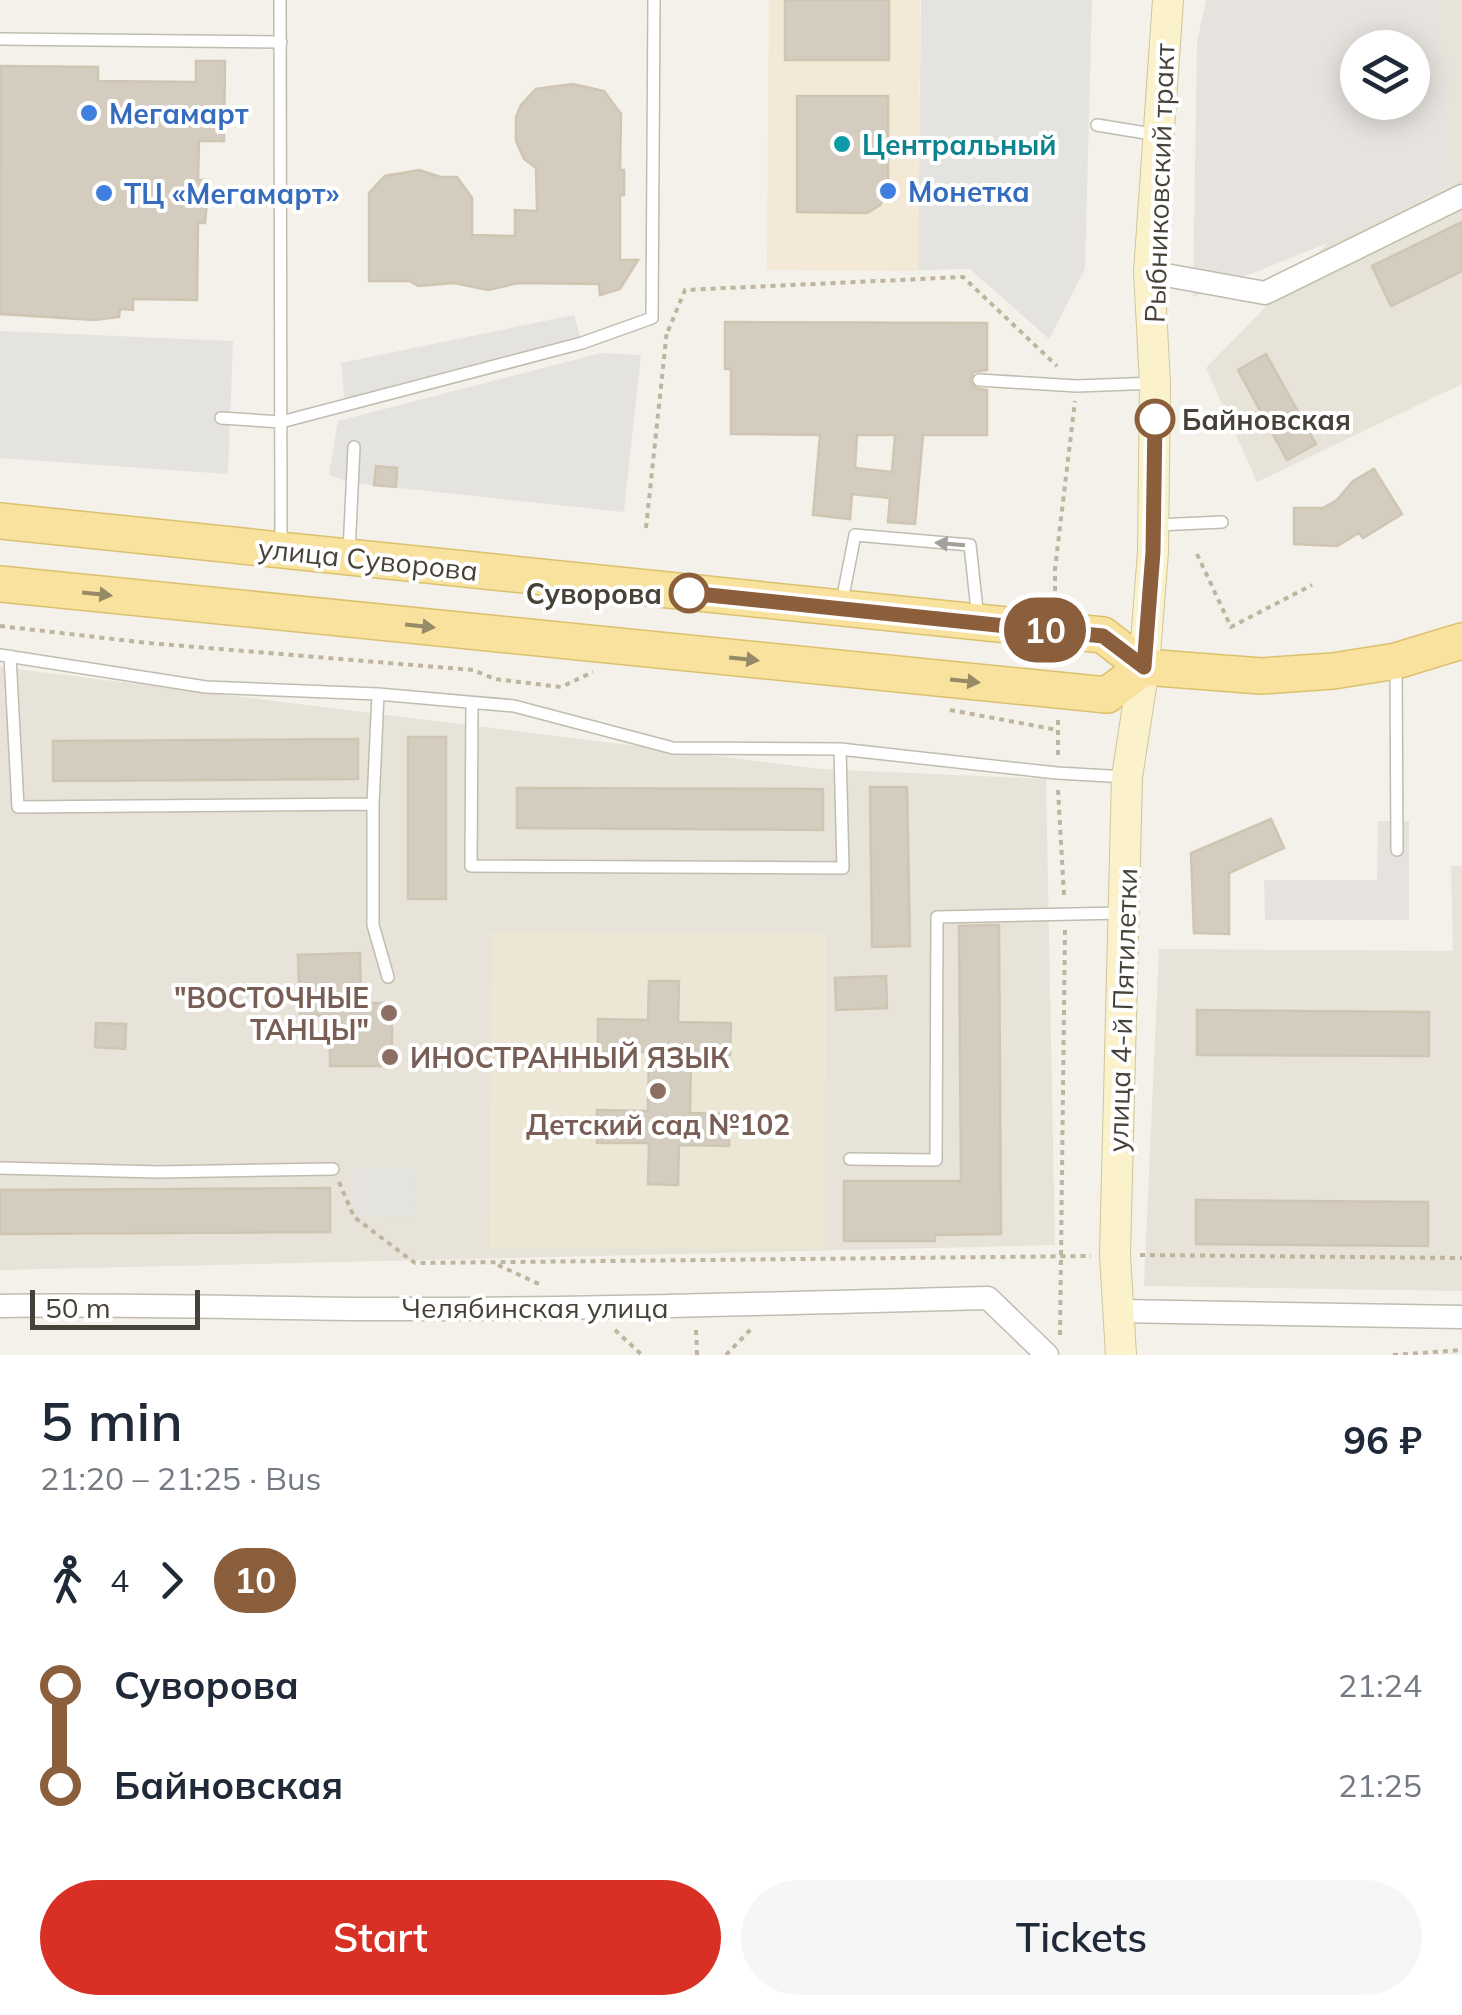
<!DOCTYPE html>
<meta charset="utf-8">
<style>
body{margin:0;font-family:Mulish,sans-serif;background:#f6f6f7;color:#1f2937;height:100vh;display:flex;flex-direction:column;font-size:38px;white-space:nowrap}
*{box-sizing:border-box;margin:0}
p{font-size:32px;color:#747a83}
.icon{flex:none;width:55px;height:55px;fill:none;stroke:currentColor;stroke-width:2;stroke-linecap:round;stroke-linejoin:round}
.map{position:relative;height:1355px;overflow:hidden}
.details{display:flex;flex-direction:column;background:#fff;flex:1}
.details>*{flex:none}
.badge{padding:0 20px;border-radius:32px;font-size:35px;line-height:65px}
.fabs{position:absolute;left:1340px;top:30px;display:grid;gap:20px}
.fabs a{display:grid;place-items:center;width:90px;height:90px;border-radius:50%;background:#fff;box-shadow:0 5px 25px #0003;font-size:50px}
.scale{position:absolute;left:30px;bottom:25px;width:170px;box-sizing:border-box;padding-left:10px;border:5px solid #474238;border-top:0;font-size:28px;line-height:35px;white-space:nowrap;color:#474238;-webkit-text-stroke:8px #fff;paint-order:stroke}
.map>.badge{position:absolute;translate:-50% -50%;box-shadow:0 0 0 5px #fff}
.legs{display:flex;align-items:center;gap:15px;height:110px;padding:0 40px;font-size:32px}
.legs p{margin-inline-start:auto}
.overview{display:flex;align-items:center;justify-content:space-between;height:170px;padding:0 40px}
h1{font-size:55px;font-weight:600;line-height:75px}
.action{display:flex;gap:20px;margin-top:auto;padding:20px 40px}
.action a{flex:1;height:115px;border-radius:60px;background:#d93025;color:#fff;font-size:40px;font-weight:600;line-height:115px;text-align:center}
.action a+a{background:#f6f6f7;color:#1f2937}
ul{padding:0 40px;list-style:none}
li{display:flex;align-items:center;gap:35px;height:100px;font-size:38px}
li i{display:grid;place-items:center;width:15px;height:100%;margin:0 12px;background:currentColor}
li i::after{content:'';width:25px;height:25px;margin:-12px;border:8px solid;border-radius:50%;background:#fff}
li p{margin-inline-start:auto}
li:first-child i{background:linear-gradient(#0000 50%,currentColor 0)}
li:last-child i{background:linear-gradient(currentColor 50%,#0000 0)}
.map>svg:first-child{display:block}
</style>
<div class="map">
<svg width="1462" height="1355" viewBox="0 0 1462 1355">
<rect width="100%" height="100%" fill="#f3f1e9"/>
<path fill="#e7e3d8" d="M1439 0H1462V384L1257 482 1206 368 1328 243 1452 185Z
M0 667 821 769 1046 779 1055 1245 0 1270Z
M1451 866H1462V1291L1144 1286 1159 949 1453 951Z"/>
<path fill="#f4e8d6" d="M769 0H920L918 271 767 270Z"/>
<path fill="#e6e3de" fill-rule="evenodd" d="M1206 0H1439L1452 185 1328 243 1193 297 1197 42ZM1358 48H1412V102H1358Z
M1378 821H1409V920H1265L1264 880H1377Z"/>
<path fill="#ece6d4" d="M491 933 826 934 825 1249 490 1248Z"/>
<path fill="#e5e3e0" d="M921 0H1092L1085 269 1049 339 970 269 918 270Z
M574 315 582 343 345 407 341 363Z
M0 331 233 341 228 474 0 458Z
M601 353 641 355 624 512 352 483 329 475 338 421Z
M354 1168H415L416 1216 354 1217Z"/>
<path fill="#d4cdbf" stroke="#cfc5b3" stroke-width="2.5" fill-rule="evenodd" d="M785 0H889V60H785Z
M196 61H225L224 141H199L198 180H209L205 223H198L197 300 133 299V310L120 309 119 317 94 320 0 314 1 66 98 67V81L196 82Z
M573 84 604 91 621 114 620 170H624V195H620V260H638L620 289 600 295 599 284 518 283 488 290 454 283 418 286 410 281H369V193L385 176 419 170 441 177H457L472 198V235L515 236V210L537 211 536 168 524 159 516 141V117L521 105 536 89Z
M797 96H888V191L880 205 867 213 797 212Z
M1462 222V271L1391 306 1372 266Z
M725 322 987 323V370L974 372 970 380 975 388 987 390V435H923L915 524 888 522 890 498 852 494 850 519 813 515 820 435 731 434V369H725ZM857 435H895L892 472 855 468Z
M1266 354 1316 444 1287 460 1238 370Z
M376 466 397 468 396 487 374 485Z
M1374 469 1402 514 1363 538 1359 533 1337 546 1294 544V508H1323L1337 500 1353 481Z
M408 737H446V899H408Z
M358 739V779L53 781V741Z
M870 787H907L910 946 872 947Z
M517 788 823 789V830L517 828Z
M1271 819 1284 848 1229 873V934L1194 933 1191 853Z
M989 925H999L1001 1234 935 1235V1241H844V1181H961L959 926Z
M360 953 361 1003H392V1066H330V1015L300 1016 298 955Z
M886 976 887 1008 836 1010 835 978Z
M649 981H679L678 1022 731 1023 730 1055 691 1054 690 1113 729 1114V1146L679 1145 678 1185 648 1184 649 1143H597V1110L648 1111 649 1052 598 1051V1019L648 1020Z
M1197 1010 1429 1012V1056L1197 1055Z
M96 1023 126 1024 125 1049 95 1047Z
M330 1188V1232L0 1234V1190Z
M1196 1200 1428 1202V1246L1196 1244Z"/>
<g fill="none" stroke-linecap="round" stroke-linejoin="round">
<g stroke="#c1bcaf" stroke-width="14">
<path id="lane" d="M280 0 281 547
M0 39 281 42
M1097 125 1158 135
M979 380 1077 386 1155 383
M221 418 281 422 582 343 652 318 654 0
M1157 525 1222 522
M349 552 354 447
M841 606 855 535 970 545 978 619
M0 655 206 687 378 694 514 706 673 748 840 749 1057 773 1127 777
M10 656 18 807 373 804 378 694
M1396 665 1397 850
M472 703 471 866 843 868 840 749
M373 804V925L388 977
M850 1159 936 1160 937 917 1121 913
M0 1168 158 1172 333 1169"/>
</g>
<g stroke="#c1bcaf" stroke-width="25">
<path id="street" d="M1149 272 1265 293 1462 196
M0 1306C122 1304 243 1308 365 1309 572 1310 780 1303 988 1298L1047 1355
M1120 1311 1462 1317"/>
</g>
<g stroke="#d0c59b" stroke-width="32">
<path id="secondary" d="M1121 1355 1115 1255 1127 777 1144 667 1153 552 1155 383 1149 272 1168 0"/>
</g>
<g stroke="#dcc06e" stroke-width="38">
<path id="primary" d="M0 521 1103 635 1144 667 1261 676 1333 671 1396 661 1462 641
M0 584 1107 695 1144 667"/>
</g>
<path stroke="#bfb59e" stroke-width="4" stroke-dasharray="5 5" stroke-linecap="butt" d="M668 331 685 290 963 277 1057 366
M646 528 667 330
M1197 554 1231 627 1312 585
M1055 601V569L1075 401
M0 626 148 643 473 670 495 679 561 687 593 672
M950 710 1058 730
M1058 755V720
M1058 790 1064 895
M339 1182 354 1217 415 1263 1091 1256
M1140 1255 1462 1258
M498 1265 539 1284
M615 1330 642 1355
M696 1330 697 1355
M1060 1335 1065 930
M726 1355 752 1328
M1393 1355 1462 1350"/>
<use href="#lane" stroke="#fff" stroke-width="11"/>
<use href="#street" stroke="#fff" stroke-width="22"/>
<use href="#secondary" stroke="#fbf2cb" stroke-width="30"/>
<use href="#primary" stroke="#f8e29e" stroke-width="35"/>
</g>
<defs><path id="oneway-solid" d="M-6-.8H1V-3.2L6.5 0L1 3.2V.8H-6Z" transform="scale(2.5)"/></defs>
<use fill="#a3a09c" href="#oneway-solid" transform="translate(950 544) rotate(-175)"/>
<g fill="#978a66">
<use href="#oneway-solid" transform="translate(97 594) rotate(6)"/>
<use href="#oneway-solid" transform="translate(420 626) rotate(6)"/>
<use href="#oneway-solid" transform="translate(744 659) rotate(6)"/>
<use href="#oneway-solid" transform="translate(965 681) rotate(6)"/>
</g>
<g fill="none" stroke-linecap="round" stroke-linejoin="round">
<g stroke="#fff" stroke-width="22">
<path id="line-1" d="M689 593 1103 636 1144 667 1153 552 1155 419"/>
</g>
<use href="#line-1" stroke="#8b5e3c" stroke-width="15"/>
</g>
<g fill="#3f7fe0" stroke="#fff" stroke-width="4">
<circle cx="89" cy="113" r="10"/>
<circle cx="888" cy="191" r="10"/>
<circle cx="104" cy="193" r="10"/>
</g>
<circle fill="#0f9aa8" stroke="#fff" stroke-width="4" cx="842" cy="144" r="10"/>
<g fill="#fff" stroke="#8b5e3c" stroke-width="5">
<circle cx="1155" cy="419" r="18"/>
<circle cx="689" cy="593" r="18"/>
</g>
<g fill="#8d6e63" stroke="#fff" stroke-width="4">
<circle cx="389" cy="1013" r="10"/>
<circle cx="390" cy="1057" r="10"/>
<circle cx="658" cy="1091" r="10"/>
</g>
<g text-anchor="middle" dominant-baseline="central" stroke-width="8" stroke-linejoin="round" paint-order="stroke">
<g font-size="28" font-weight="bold" fill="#366cbe" stroke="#fff" text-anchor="start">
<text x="109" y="113">Мегамарт</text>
<text x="908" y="191">Монетка</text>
<text x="124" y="193">ТЦ «Мегамарт»</text>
</g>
<g font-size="28" font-weight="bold" fill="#0d838f" stroke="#fff" text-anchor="start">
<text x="862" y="144">Центральный</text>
</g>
<g font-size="28" fill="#474238" stroke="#fff">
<text transform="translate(1159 183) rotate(-88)">Рыбниковский тракт</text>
<text transform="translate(368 559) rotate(6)">улица Суворова</text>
<text transform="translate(1122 1010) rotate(-88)">улица 4-й Пятилетки</text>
<text x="535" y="1307">Челябинская улица</text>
</g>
<g font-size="28" font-weight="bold" fill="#474238" stroke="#fff" text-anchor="start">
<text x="1182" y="419">Байновская</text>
<text x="662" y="593" text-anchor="end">Суворова</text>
</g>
<g font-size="28" font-weight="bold" fill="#785e54" stroke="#fff" text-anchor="end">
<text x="369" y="997">"ВОСТОЧНЫЕ<tspan x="369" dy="32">ТАНЦЫ"</tspan></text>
<text x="410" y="1057" text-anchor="start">ИНОСТРАННЫЙ ЯЗЫК</text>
<text x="658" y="1124" text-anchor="middle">Детский сад №102</text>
</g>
</g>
</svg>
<div class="fabs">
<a><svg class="icon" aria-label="layers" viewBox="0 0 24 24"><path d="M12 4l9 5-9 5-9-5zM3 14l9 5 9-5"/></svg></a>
</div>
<div class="scale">50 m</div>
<b class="badge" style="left:1045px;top:630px;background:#8b5e3c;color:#fff">10</b>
</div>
<section class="details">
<div class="overview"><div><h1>5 min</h1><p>21:20 – 21:25 · Bus</p></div><b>96 ₽</b></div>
<div class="legs"><svg class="icon" aria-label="walk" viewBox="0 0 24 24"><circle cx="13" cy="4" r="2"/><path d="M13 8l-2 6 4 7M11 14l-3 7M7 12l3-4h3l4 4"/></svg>4<svg class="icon" aria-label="forward" viewBox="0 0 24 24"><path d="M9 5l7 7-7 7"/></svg><b class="badge" style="background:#8b5e3c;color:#fff">10</b></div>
<ul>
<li><i style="color:#8b5e3c"></i><b>Суворова</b><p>21:24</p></li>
<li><i style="color:#8b5e3c"></i><b>Байновская</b><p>21:25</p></li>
</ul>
<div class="action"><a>Start</a><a>Tickets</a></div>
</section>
